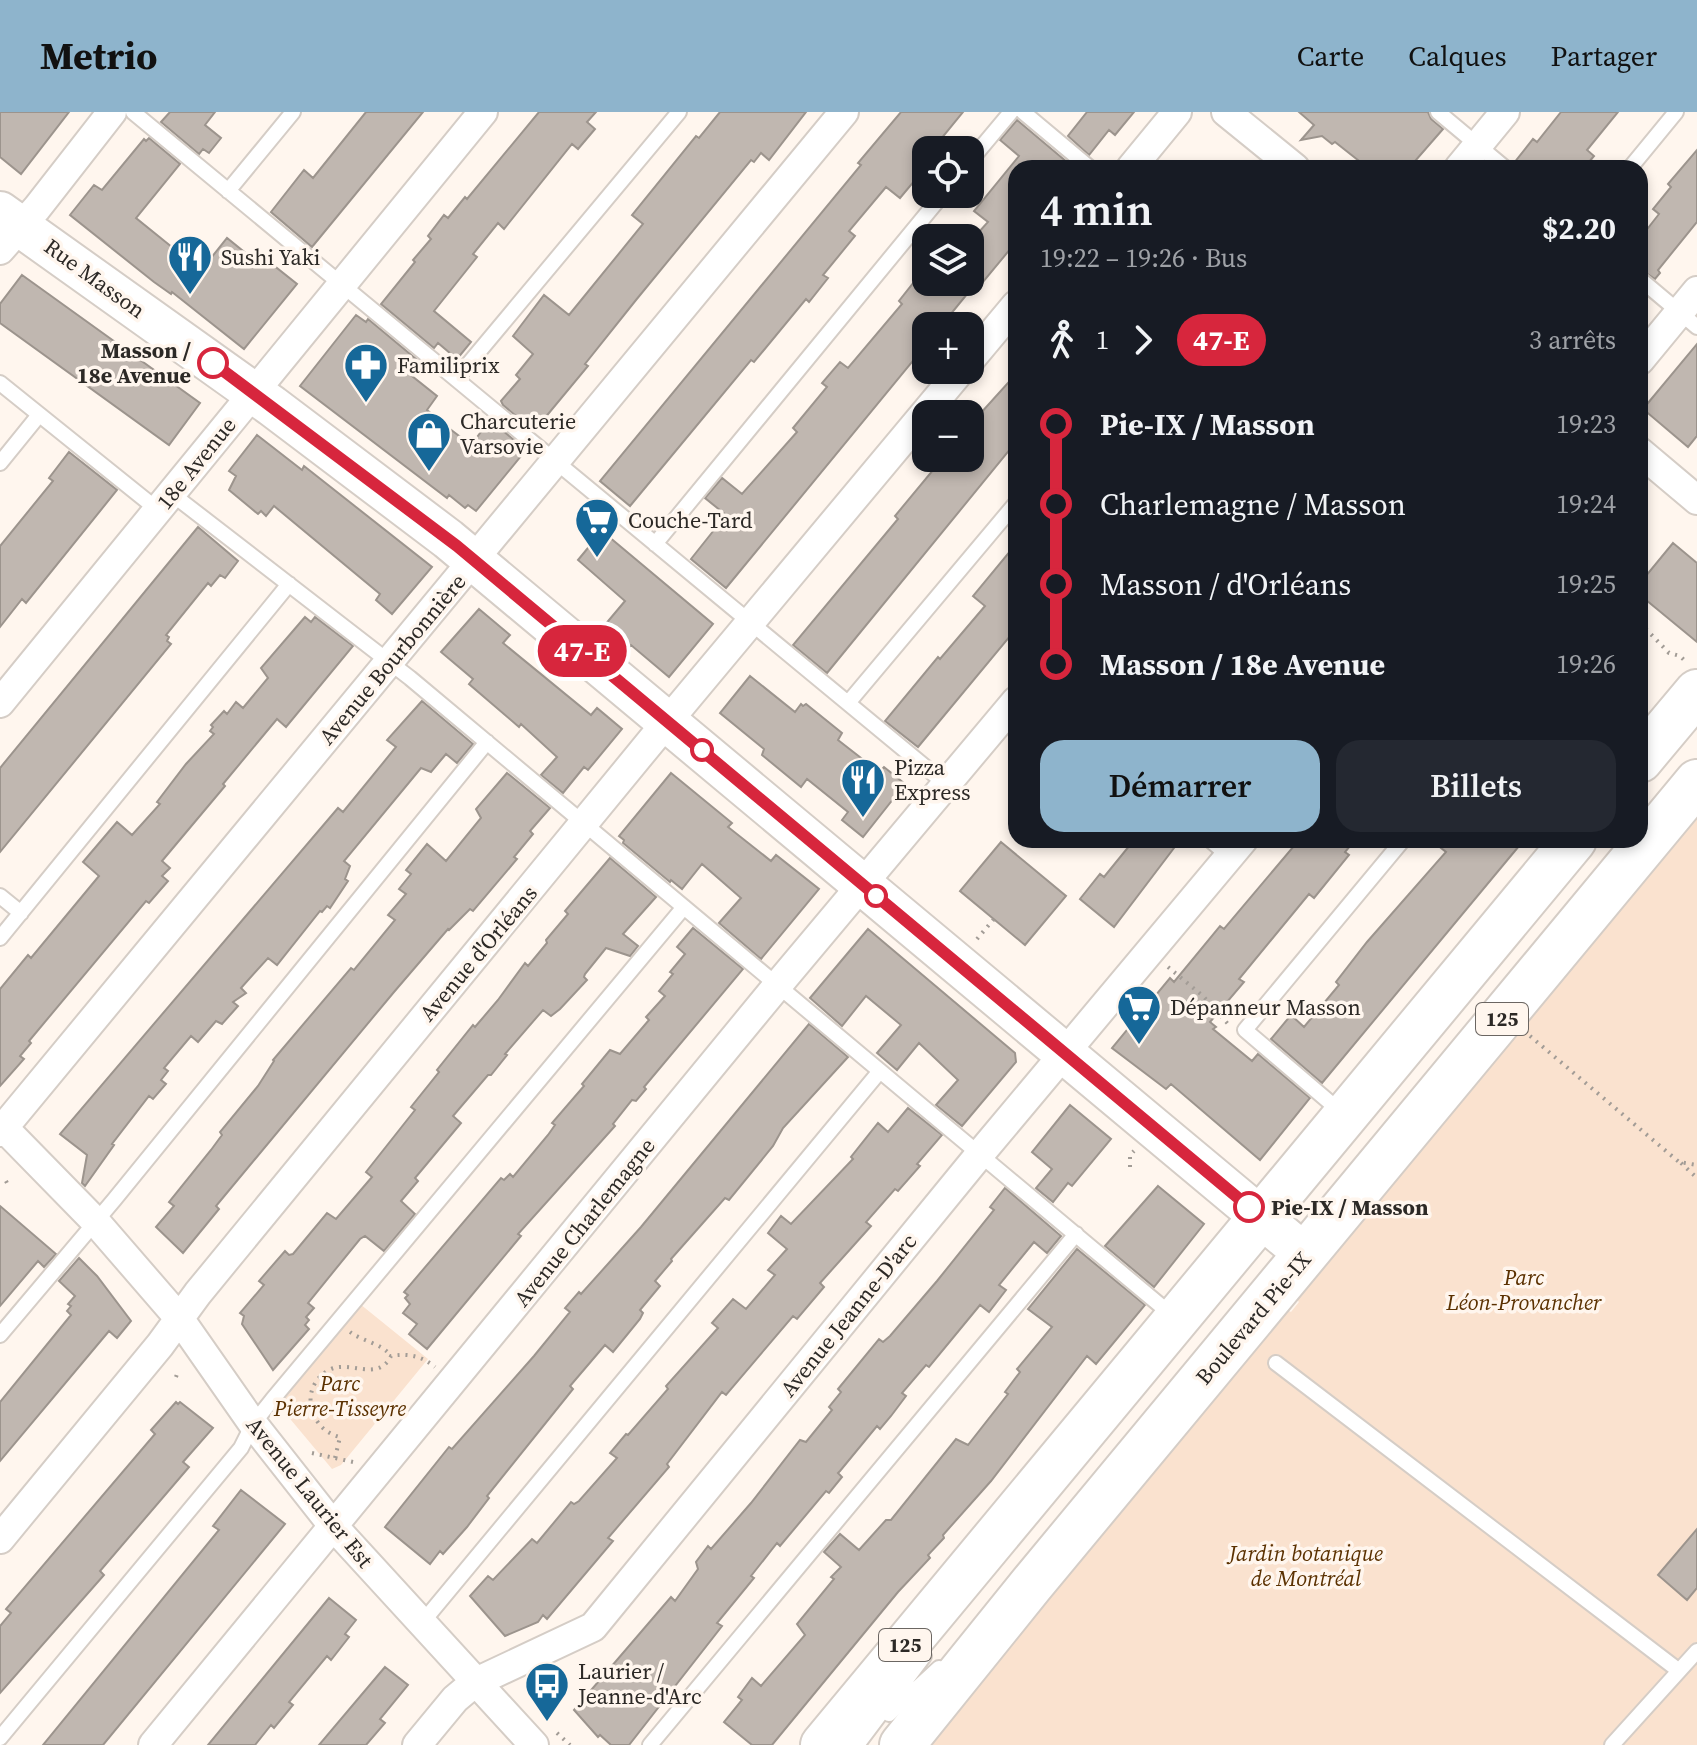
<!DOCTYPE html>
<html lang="fr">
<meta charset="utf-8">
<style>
body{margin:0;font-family:"Source Serif 4",serif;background:#242831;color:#f1f3f6;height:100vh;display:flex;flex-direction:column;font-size:30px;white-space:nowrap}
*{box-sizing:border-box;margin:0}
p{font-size:26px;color:#9ea1a6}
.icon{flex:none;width:44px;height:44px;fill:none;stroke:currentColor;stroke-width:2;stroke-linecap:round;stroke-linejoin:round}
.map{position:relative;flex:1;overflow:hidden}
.panel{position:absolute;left:1008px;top:48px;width:640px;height:688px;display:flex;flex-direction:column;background:#171b24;border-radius:24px;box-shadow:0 4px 12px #0003}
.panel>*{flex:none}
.badge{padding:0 16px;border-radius:26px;font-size:28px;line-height:52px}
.controls{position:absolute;left:912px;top:24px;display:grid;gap:16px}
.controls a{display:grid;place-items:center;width:72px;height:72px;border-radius:16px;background:#171b24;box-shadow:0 4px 12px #0003;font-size:40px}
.map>.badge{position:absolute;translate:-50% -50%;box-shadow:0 0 0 4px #fff}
.legs{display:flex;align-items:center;gap:12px;height:88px;padding:0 32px;font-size:26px}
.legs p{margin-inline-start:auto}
.summary{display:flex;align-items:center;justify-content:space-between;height:136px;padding:0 32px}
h1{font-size:44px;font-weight:600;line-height:60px}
.primary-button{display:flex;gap:16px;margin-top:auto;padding:16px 32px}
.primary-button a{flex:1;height:92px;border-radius:24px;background:#8eb4cc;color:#111;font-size:32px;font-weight:600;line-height:92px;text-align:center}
.primary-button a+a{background:#242831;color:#f1f3f6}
ul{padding:0 32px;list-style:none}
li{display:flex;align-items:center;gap:28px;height:80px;font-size:30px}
li i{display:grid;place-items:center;width:12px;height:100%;margin:0 10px;background:currentColor}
li i::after{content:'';width:20px;height:20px;margin:-10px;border:6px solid;border-radius:50%;background:#171b24}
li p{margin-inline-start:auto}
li:first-child i{background:linear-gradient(#0000 50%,currentColor 0)}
li:last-child i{background:linear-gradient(currentColor 50%,#0000 0)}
header{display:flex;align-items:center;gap:48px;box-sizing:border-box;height:112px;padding:0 40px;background:#8eb4cc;color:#111}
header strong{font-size:38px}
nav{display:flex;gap:44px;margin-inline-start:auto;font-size:28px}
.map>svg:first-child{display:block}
</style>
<header>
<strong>Metrio</strong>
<nav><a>Carte</a><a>Calques</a><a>Partager</a></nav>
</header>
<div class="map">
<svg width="1697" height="1633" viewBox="0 0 1697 1633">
<rect width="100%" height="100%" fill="#fff6ee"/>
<path fill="#fae2cf" d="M1697 700V1633H925L1287 1198 1291 1200 1299 1190 1297 1188 1299 1184Z
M360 1192 428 1247 341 1353 332 1357 276 1290Z"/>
<path fill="#c0b7b0" stroke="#9c948d" stroke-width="2" d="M0 0H69L21 62 0 45Z
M170 0H215L205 13 221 26 209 41 203 37 199 42 161 10Z
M366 0H423L312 135 271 100 304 58 313 66Z
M539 0H596L587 10 595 17 578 37 572 32 504 117 498 111 473 142 477 145 434 199 471 230 457 247 438 231 434 236 381 192 415 150 413 148 431 127 428 124 444 103 448 106 465 85 467 87Z
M720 0H806L769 48 761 41 754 50 751 48 636 188 585 252 588 254 534 319 503 293 501 289 520 267 516 263 533 242 513 224 544 183 569 203 643 112 632 103 696 24 699 26Z
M901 0H963L932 38H926V55L900 86 886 75 849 119 855 124 823 163 828 166 809 190 806 187 754 250 751 248 630 394 600 369 861 53 858 51Z
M1087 0H1134L1115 23 1109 18 1089 43 1068 24Z
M1299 0H1428L1431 7 1443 17 1409 56H1368L1335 30 1332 32 1322 24 1301 28 1314 13Z
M1561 0H1618L1587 38 1594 44 1584 56H1515L1514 51 1533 27 1537 30Z
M1017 8 1074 56H1016V130L983 170 970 161V130L988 110 974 99 1019 44 1000 28Z
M149 26 180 52 136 106 178 140 180 138 203 156 227 126 258 151 263 145 297 172 244 237 172 180 171 182 154 170 70 103 94 73 102 78 144 27 146 29Z
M1697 38V110L1658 158 1660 161 1655 167 1640 157V122L1641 125 1659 102 1653 97 1671 75 1668 72Z
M22 163 200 291 169 333 0 211V192Z
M914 170H977L941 214H926V233L726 476 691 447 726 403 705 386 722 366 742 382 797 320 793 316 827 275 822 271 840 250 848 256 902 192 899 189Z
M356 203 366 210 368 207 422 252 412 264 437 284 427 298 450 317 471 333 490 308 526 338 476 399 468 393 465 396 449 383 447 386 300 274Z
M1697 232V324L1688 335 1643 297Z
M1016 262V330L827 561 793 533 898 407 895 404 943 346H970V313Z
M257 323 302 358 304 354 432 455 392 502 376 488 380 482 274 394 266 404 261 399 258 402 229 378 236 364 229 359Z
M69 340 117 378 26 491 22 487 0 515V434L53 369 49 366Z
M198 415 238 449 225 466 220 463 211 474 208 471 166 523 169 525 167 529 171 532 0 740V656Z
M602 419 713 512 669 565 631 533 628 536 604 514 625 489 578 448Z
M1673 431 1697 451V530L1640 483V471Z
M1016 432V517L918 635 885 609 938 545 940 547 985 494 973 484Z
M479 497 510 523 503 531 591 603 597 596 622 617 588 658 584 655 563 681 541 663 557 645 521 612 519 615 469 572 473 567 441 540Z
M305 505 311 510 315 505 353 534 286 615 277 607 223 672 225 674 162 749 170 756 162 764 168 769 149 791 146 789 29 929 31 931 20 944 24 947 0 974V877L28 843 31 846 99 764 83 750 117 710 132 723 160 692 157 690 186 652 214 622 210 619 213 615 211 613 224 599 227 602 236 590 243 596 268 566 261 556Z
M750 564 795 600 801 592 803 594 806 592 842 621 838 628 879 660 884 655 905 672 863 725 842 708 848 700 807 667 801 675 762 643 764 637 720 601Z
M422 589 473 632 457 651 446 642 431 660 421 656 344 749 350 754 345 767 348 769 330 796 327 794 322 800 320 799 277 853 268 846 241 876 246 881 233 890 238 894 222 912 216 909 198 930 191 924 164 956 168 959 161 968 166 972 153 987 149 984 112 1032 114 1033 85 1074 82 1071 87 1043 60 1022 338 696 343 700 396 635 387 628Z
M507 661 550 696 530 719 533 722 514 745 517 747 473 799 470 797 449 818 448 817 394 880 216 1094 219 1097 183 1141 156 1115 174 1094 169 1090 211 1038 222 1023 220 1020 258 974 274 949 273 948 351 856 354 858 395 808 388 803 406 782 399 777 411 762 406 758 427 732 446 749 481 706 476 697Z
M671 661 732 711 728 715 771 749 776 743 819 777 761 847 719 811 741 786 702 752 682 777 671 768 670 770 623 731 624 728 619 724Z
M1134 728H1180L1114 815 1080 787 1100 762 1104 765Z
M1299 728H1355L1345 740 1349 743 1314 786 1309 782 1239 867 1244 870 1210 910 1216 915 1213 917 1252 949 1258 942 1310 986 1260 1048 1171 972 1166 977 1112 936 1170 866 1174 870 1220 814 1224 817Z
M1431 728H1524L1322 971 1271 927 1291 903 1304 915 1339 873 1336 870 1367 830 1446 740Z
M1001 730 1066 784 1025 833 960 779Z
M610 746 656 785 623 822 638 834 630 844 606 836 585 862 584 865 587 868 560 897 551 904 543 898 505 942 507 943 491 963H488L453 1004 461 1011 415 1066 418 1069 401 1089 415 1102 384 1139 365 1124 360 1127 308 1191 314 1196 306 1205 309 1208 305 1213 309 1217 273 1258 242 1212 244 1204 240 1201 264 1173 259 1169 285 1139 289 1143 293 1142 327 1101 336 1107 372 1065 366 1060 415 998 411 995 439 960 437 958 473 913 475 915 498 888 525 851 528 854 547 831 546 828 568 802 565 799Z
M693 816 743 857 644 975 646 977 636 989 632 988 613 1012 615 1014 518 1122 521 1124 427 1237 409 1222 417 1212 403 1201 410 1192 405 1186 408 1183 404 1180 501 1066 504 1068 510 1062 513 1065 548 1023 555 1013 552 1011 584 974 582 972 610 938 620 942 649 908 646 905 665 884 659 879 673 862 670 860 685 842 677 835Z
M868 817 1015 941 1016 950 962 1014 936 993 958 968 919 931 897 958 877 941 901 913 866 884 842 914 810 886Z
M809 912 848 945 783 1016 773 1034 729 1088 725 1086 671 1147 672 1149 655 1169 660 1174 640 1198 643 1201 640 1207 613 1240 605 1233 570 1274 573 1277 487 1384 489 1386 467 1415 443 1442 440 1439 430 1452 385 1415 449 1335 452 1337 534 1244 570 1200 565 1196 579 1180 581 1182 641 1115Z
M1070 993 1111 1027 1072 1074 1068 1071 1053 1090 1036 1076 1052 1057 1032 1040Z
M908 996 942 1023 917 1052 920 1054 898 1079 895 1077 866 1110 871 1114 820 1171 824 1175 797 1207 793 1204 726 1283 722 1280 667 1352 669 1355 608 1426 613 1429 547 1507 543 1503 538 1510 505 1524 470 1484 488 1464 493 1468 532 1427 537 1431 571 1390 574 1392 579 1389 617 1346 610 1341 626 1322 628 1323 668 1277 666 1274 718 1216 712 1211 733 1187 746 1197 775 1163 768 1158 787 1137 768 1121 781 1104 791 1112 853 1047 851 1045 878 1011 888 1020Z
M1158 1074 1204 1112 1154 1175 1105 1134Z
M1005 1076 1061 1124 1047 1141 1034 1130 999 1173 1006 1178 989 1200 980 1193 929 1255 926 1253 902 1281 906 1284 891 1304 880 1317 877 1314 840 1359 838 1361 842 1365 829 1381 826 1379 780 1434 777 1431 751 1464 754 1466 717 1511 722 1514 629 1633H611L600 1623 598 1625 574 1598 671 1485 675 1489 698 1457 696 1450 708 1434 711 1437 751 1391 800 1328 806 1330 832 1298 829 1295 841 1280 838 1277 879 1227 883 1230 890 1224 937 1169 994 1098 990 1095Z
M0 1094 56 1142 44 1155 38 1149 0 1194Z
M1077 1137 1145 1193 1096 1252 1087 1244 991 1369 943 1423 944 1426 928 1443 930 1446 898 1480 772 1633H752L724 1610 742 1588 738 1585 752 1566 761 1574 805 1523 797 1512 834 1467 831 1465 841 1455 824 1440 840 1422 859 1438 886 1408H891L956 1327 968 1333 1008 1282 1005 1280 1020 1260 1017 1257 1052 1215 1028 1197Z
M79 1146 97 1164 131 1209 117 1226 109 1219 0 1349V1290L71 1203 67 1199 71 1194 68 1192 75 1184 59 1169Z
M176 1290 178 1292 180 1290 213 1316 183 1350 189 1355 100 1459 104 1463 0 1581V1514L11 1501 6 1497 155 1322 151 1318Z
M241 1378 285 1412 103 1633H43L219 1418 213 1414Z
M1697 1417V1476L1687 1488 1658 1463Z
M329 1486 356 1508 345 1522 349 1525 331 1548 327 1544 289 1590 293 1593 274 1616 271 1613 255 1633H208Z
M385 1555 408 1573 380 1607 385 1611 366 1633H319Z"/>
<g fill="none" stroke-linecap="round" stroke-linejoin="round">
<g stroke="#d5cdc6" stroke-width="18">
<path id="lane" d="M133 0 947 673
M1023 0 1090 56
M1438 0 1505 56
M970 49 1011 0
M1630 56 1676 0
M228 79 293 0
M1640 167 1697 215
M456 267 679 0
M0 271 158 398
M0 351 39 303
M172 382 410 566 1173 1204
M655 432 943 82
M848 591 1016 391
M1210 728 1230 745
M0 784 21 801
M0 826 289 472
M1341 1000 1245 918 1403 728
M0 1223 114 1088 487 630
M1276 1251 1678 1558
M421 1512 880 959
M889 1602 939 1556
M0 1626 241 1336 253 1312 272 1288 684 795
M650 1633 1076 1122
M857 1633 924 1544
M1612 1633 1697 1539"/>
</g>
<g stroke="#d5cdc6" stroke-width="32">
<path id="street" d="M1226 0 1295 56
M1131 56 1177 0
M1459 56 1505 0
M0 138 37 96 112 0
M970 248 1016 193
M1640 248 1697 179
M1640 340 1697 388
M0 591 483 0
M0 1012 95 1109 179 1206 253 1312 334 1415 534 1633
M0 1020 844 0
M0 1427 160 1233 198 1181 652 628 961 258
M153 1633 777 874 1016 589
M417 1633 455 1587 474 1571 593 1515 980 1042 1243 728"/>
</g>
<g stroke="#d5cdc6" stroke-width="44">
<path id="secondary" d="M0 100 272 294 448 427 1306 1143"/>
</g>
<g stroke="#d5cdc6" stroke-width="48">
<path id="primary" d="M1640 648 1697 580
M823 1633 1574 728
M902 1633 1031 1473 1697 670"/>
</g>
<path stroke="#a29c96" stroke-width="4" stroke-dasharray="2 6" stroke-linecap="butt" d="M1640 511 1669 541 1680 544 1685 549
M977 827 994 807
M1168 855 1203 884 1228 912
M1530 924 1679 1050 1697 1053
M1681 1051 1697 1066
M1130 1055V1043L1134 1039
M6 1069 7 1071
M350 1220C362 1229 383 1232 391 1244
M176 1265 177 1262
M287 1300 310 1298
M312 1341 353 1350
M335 1346 340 1325C309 1318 298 1275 329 1258 349 1247 378 1271 391 1244 408 1241 422 1244 435 1255
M557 1621 570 1633"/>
<use href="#lane" stroke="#fff" stroke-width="14"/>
<use href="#street" stroke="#fff" stroke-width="28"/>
<use href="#secondary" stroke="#fff" stroke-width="40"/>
<use href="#primary" stroke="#fff" stroke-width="44"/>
</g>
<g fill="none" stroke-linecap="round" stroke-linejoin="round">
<g stroke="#fff" stroke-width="18">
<path id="line-1" d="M213 251 457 434 1249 1095"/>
</g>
<use href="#line-1" stroke="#d7263d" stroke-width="12"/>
</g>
<defs>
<g id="restaurant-pin" transform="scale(2.3)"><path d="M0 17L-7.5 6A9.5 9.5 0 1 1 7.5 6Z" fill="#166899" stroke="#fff6ee"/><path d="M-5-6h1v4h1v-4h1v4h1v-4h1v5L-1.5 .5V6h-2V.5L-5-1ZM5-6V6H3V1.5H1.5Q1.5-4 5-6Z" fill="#fff"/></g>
<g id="pharmacy-pin" transform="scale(2.3)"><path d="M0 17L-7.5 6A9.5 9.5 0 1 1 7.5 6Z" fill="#166899" stroke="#fff6ee"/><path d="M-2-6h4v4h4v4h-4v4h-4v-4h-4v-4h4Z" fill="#fff"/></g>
<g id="shop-pin" transform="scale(2.3)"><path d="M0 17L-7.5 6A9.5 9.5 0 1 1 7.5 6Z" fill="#166899" stroke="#fff6ee"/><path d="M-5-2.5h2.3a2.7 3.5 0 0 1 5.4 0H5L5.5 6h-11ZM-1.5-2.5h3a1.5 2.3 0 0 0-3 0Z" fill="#fff"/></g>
<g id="supermarket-pin" transform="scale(2.3)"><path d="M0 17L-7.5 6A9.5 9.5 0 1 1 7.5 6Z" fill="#166899" stroke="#fff6ee"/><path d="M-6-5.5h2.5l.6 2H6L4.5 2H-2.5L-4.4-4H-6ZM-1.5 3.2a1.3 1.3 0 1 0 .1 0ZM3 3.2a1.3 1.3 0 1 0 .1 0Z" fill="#fff"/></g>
<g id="bus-pin" transform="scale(2.3)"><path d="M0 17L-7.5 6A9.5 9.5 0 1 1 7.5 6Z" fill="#166899" stroke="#fff6ee"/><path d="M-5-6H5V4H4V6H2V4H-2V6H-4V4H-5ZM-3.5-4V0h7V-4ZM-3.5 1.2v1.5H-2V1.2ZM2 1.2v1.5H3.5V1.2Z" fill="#fff"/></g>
</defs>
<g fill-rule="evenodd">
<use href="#restaurant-pin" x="190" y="145"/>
<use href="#pharmacy-pin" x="366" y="253"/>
<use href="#shop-pin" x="429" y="322"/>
<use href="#supermarket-pin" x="597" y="408"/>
<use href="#restaurant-pin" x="863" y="668"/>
<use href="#supermarket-pin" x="1139" y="895"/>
<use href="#bus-pin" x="547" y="1572"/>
</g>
<g fill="#fff" stroke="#d7263d" stroke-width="4">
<circle cx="213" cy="251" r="14"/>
<circle cx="702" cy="638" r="10"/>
<circle cx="876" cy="784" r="10"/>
<circle cx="1249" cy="1095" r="14"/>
</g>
<g text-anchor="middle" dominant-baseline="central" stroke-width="7" stroke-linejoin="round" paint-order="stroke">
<g fill="#fff6ee" stroke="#6b6662" stroke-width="2">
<rect x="1476" y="891" width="52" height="32" rx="6"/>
<rect x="879" y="1517" width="52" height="32" rx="6"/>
</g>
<g font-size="20" font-weight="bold" fill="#2c2926">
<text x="1502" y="907">125</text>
<text x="905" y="1533">125</text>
</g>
<g font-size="22" fill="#2c2926" stroke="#fff6ee" text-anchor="start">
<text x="221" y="145">Sushi Yaki</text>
<text x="397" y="253">Familiprix</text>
<text x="460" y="309">Charcuterie<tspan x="460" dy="25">Varsovie</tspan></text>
<text x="628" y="408">Couche-Tard</text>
<text x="894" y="655">Pizza<tspan x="894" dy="25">Express</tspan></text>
<text x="1170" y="895">Dépanneur Masson</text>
<text x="578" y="1559">Laurier /<tspan x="578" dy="25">Jeanne-d'Arc</tspan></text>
</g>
<g font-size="22" fill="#2c2926" stroke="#fff6ee">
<text transform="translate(95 166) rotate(36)">Rue Masson</text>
<text transform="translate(196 351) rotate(-51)">18e Avenue</text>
<text transform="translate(392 547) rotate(-50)">Avenue Bourbonnière</text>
<text transform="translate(478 841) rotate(-50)">Avenue d'Orléans</text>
<text transform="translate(584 1110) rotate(-51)">Avenue Charlemagne</text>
<text transform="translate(848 1203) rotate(-51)">Avenue Jeanne-D'arc</text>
<text transform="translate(1253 1206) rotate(-50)">Boulevard Pie-IX</text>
<text transform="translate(310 1380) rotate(51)">Avenue Laurier Est</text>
</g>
<g font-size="22" font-weight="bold" fill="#2c2926" stroke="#fff6ee" text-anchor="end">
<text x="191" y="238">Masson /<tspan x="191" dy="25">18e Avenue</tspan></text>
<text x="1271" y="1095" text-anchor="start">Pie-IX / Masson</text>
</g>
<g font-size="22" font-style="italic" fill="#5b3101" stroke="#fff6ee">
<text x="1524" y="1165">Parc<tspan x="1524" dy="25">Léon-Provancher</tspan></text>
<text x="340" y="1271">Parc<tspan x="340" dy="25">Pierre-Tisseyre</tspan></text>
<text x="1306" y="1441">Jardin botanique<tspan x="1306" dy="25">de Montréal</tspan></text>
</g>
</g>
</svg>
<div class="controls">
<a><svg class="icon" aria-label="locate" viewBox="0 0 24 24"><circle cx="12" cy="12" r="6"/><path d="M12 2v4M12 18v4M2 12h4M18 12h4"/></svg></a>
<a><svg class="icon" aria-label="layers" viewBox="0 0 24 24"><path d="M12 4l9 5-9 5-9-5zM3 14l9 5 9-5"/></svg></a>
<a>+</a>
<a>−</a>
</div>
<b class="badge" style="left:582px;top:539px;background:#d7263d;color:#fff">47-E</b>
<section class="panel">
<div class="summary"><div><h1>4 min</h1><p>19:22 – 19:26 · Bus</p></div><b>$2.20</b></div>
<div class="legs"><svg class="icon" aria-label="walk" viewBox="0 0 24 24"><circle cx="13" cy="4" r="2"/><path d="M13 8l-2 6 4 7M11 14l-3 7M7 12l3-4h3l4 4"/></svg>1<svg class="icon" aria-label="forward" viewBox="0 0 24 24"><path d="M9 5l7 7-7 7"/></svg><b class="badge" style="background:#d7263d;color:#fff">47-E</b><p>3 arrêts</p></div>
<ul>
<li><i style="color:#d7263d"></i><b>Pie-IX / Masson</b><p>19:23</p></li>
<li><i style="color:#d7263d"></i><span>Charlemagne / Masson</span><p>19:24</p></li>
<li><i style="color:#d7263d"></i><span>Masson / d'Orléans</span><p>19:25</p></li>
<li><i style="color:#d7263d"></i><b>Masson / 18e Avenue</b><p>19:26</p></li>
</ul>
<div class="primary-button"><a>Démarrer</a><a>Billets</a></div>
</section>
</div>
